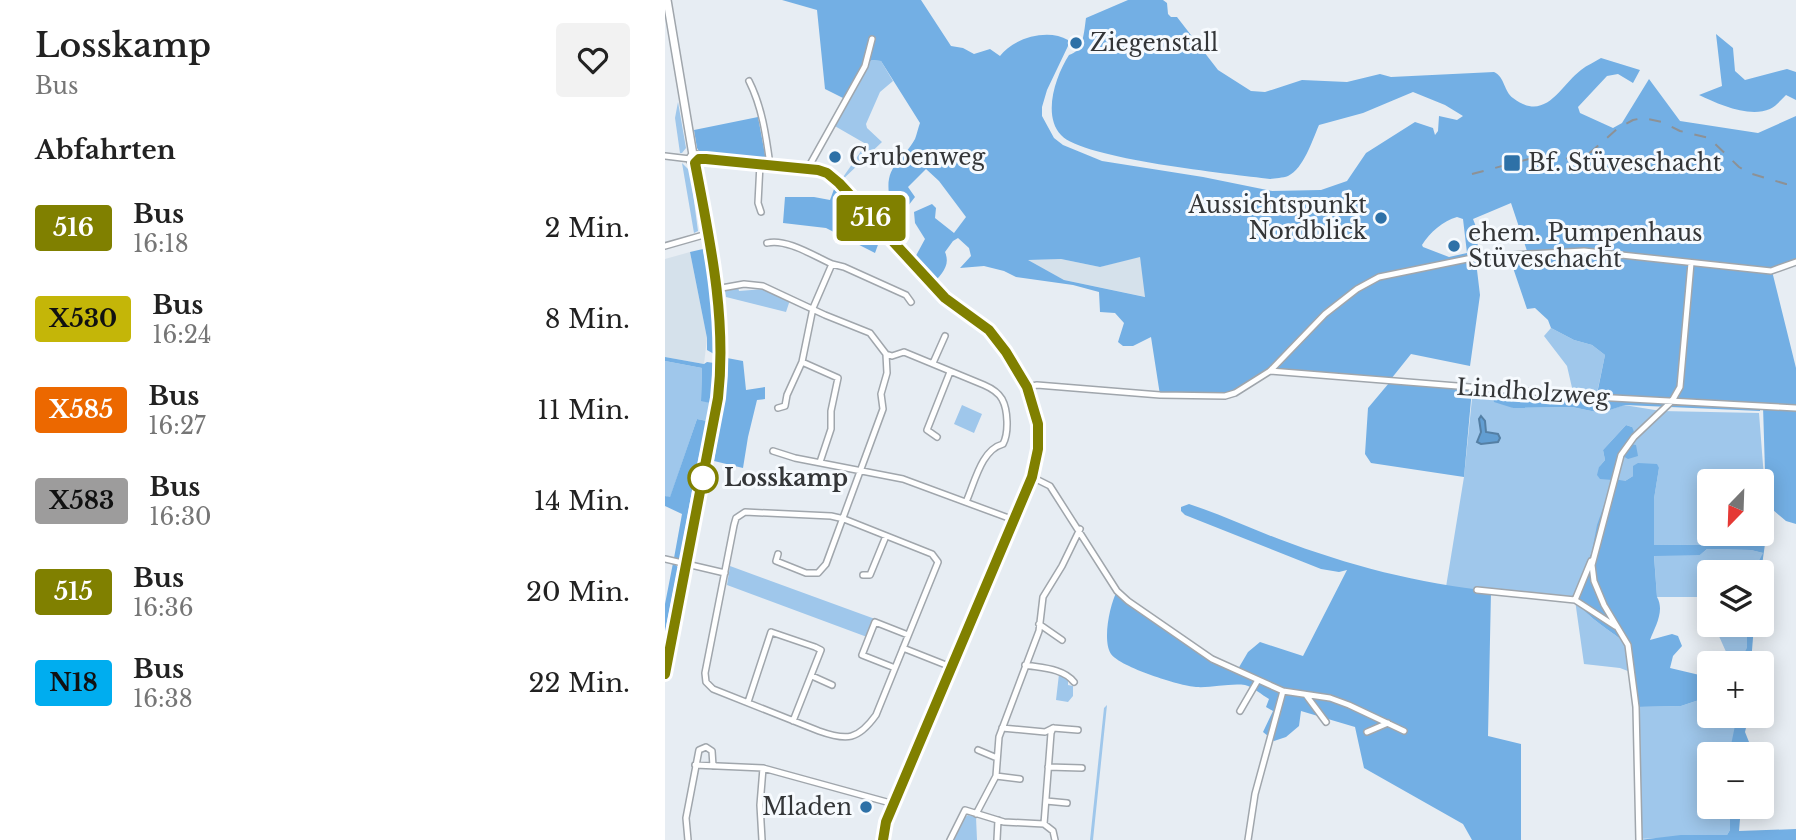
<!DOCTYPE html>
<html lang="de">
<meta charset="utf-8">
<style>
body{margin:0;font-family:"Libre Baskerville",serif;background:#f2f2f2;color:#222;height:100vh;display:flex;flex-direction:column;font-size:26px;white-space:nowrap}
*{box-sizing:border-box;margin:0}
p{font-size:23px;color:#767676}
.icon{flex:none;width:38px;height:38px;fill:none;stroke:currentColor;stroke-width:2;stroke-linecap:round;stroke-linejoin:round}
.map{position:relative;flex:1;overflow:hidden}
.sheet{display:flex;flex-direction:column;background:#fff;width:665px}
.sheet>*{flex:none}
.badge{padding:0 14px;border-radius:5px;font-size:24px;line-height:46px}
.needle{width:46px;rotate:203deg}
.tools{position:absolute;left:1032px;top:469px;display:grid;gap:14px}
.tools a{display:grid;place-items:center;width:77px;height:77px;border-radius:7px;background:#fff;box-shadow:0 4px 18px #0003;font-size:35px}
.map>.badge{position:absolute;translate:-50% -50%;box-shadow:0 0 0 4px #fff}
h2{padding:0 35px;font-size:26px;line-height:63px}
.round{display:grid;place-items:center;flex:none;width:74px;height:74px;border-radius:7px;background:#f2f2f2}
.overview{display:flex;align-items:center;justify-content:space-between;height:119px;padding:0 35px}
h1{font-size:33px;font-weight:600;line-height:52px}
ul{padding:0;list-style:none}
li{display:flex;align-items:center;gap:21px;height:91px;padding:0 35px}
li div{flex:1}
li b{display:block;font-size:26px}
li em{font-style:normal}
li .badge{min-width:77px;font-weight:700;text-align:center}
main{display:flex;flex:1;min-height:0}
.map>svg:first-child{display:block}
</style>
<main>
<section class="sheet">
<div class="overview"><div><h1>Losskamp</h1><p>Bus</p></div><a class="round"><svg class="icon" aria-label="heart" viewBox="0 0 24 24"><path d="M12 20l-8-8c-3-5 5-10 8-4 3-6 11-1 8 4z"/></svg></a></div>
<h2>Abfahrten</h2>
<ul>
<li><span class="badge" style="background:#808000;color:#fff">516</span><div><b>Bus</b><p>16:18</p></div><em>2 Min.</em></li>
<li><span class="badge" style="background:#c4b608;color:#111">X530</span><div><b>Bus</b><p>16:24</p></div><em>8 Min.</em></li>
<li><span class="badge" style="background:#ec6800;color:#fff">X585</span><div><b>Bus</b><p>16:27</p></div><em>11 Min.</em></li>
<li><span class="badge" style="background:#9d9c9c;color:#111">X583</span><div><b>Bus</b><p>16:30</p></div><em>14 Min.</em></li>
<li><span class="badge" style="background:#808000;color:#fff">515</span><div><b>Bus</b><p>16:36</p></div><em>20 Min.</em></li>
<li><span class="badge" style="background:#00adef;color:#111">N18</span><div><b>Bus</b><p>16:38</p></div><em>22 Min.</em></li>
</ul>
</section>
<div class="map">
<svg width="1131" height="840" viewBox="0 0 1131 840">
<rect width="100%" height="100%" fill="#e7edf3"/>
<path fill="#d5e1eb" d="M25 252 42 338 39 364 0 357V259Z
M475 256 481 297 399 280 361 260 396 259 435 267Z"/>
<path fill="#9fc7eb" fill-rule="evenodd" d="M207 60 216 61 228 81 215 92 201 124 202 128 217 142 174 183 201 144 168 125 200 66Z
M13 102 21 148 17 153H15L10 118Z
M17 163 25 171 33 231 29 233Z
M73 287 74 291 99 289 125 300 121 312 61 297 60 290Z
M886 328 909 340 927 345 940 355 932 393 908 392 902 366 879 336Z
M0 361 37 368 36 400 45 403 42 421 32 419 5 498 0 496Z
M808 389 827 391 848 408 907 407 936 413 959 405 996 411 1094 413 1101 504H1105L1100 544 989 545V499L994 468 968 466V476L960 481 936 515 927 551 913 583 910 600C924 619 945 630 963 645L968 673 955 668 919 664 910 600 781 587 799 477ZM961 425 967 427 963 444 967 446 956 455 934 467 940 460 938 450ZM1045 481H1097V534H1045Z
M297 405 317 414 309 433 289 424Z
M1042 549 1086 550 1098 553 1096 572H1045V600L1033 597H992L989 555H1035Z
M65 566 210 619 202 637 62 585Z
M1049 625H1089L1084 663H1061L1062 654Z
M394 674 403 678V685L408 686V696L403 702 391 700Z
M1045 676V716H1078L1073 754H1045V807H1066L1065 830 1062 835 974 839 971 707 1016 706 1040 698 1043 677Z
M442 705 428 840H425L439 708Z
M303 815 311 817 312 840H289L299 818Z"/>
<path fill="#73afe4" fill-rule="evenodd" d="M117 0H256L286 46 298 48 309 54 325 49 335 56C348 38 383 28 403 40V46L382 90 377 107V116L389 138 398 145 437 161 538 177 607 191 656 190 682 181 701 153 750 122 768 128 770 135 773 131 774 116 792 120 798 116 780 105 748 92 698 113 654 125C647 141 639 168 623 176 618 178 610 178 605 179 567 174 417 159 396 135 377 115 391 75 404 55 419 51 419 31 421 18L463 0H498L502 3 503 14 506 17H512L553 70 586 91 600 92 637 80 682 82 715 74 726 77 829 72C840 77 839 92 848 98 881 123 895 86 916 70 922 65 930 62 936 58L975 70 968 83 953 74 942 76 913 107 915 113 948 128 957 123 984 79 1015 121 1093 133 1131 116V262L1107 271 1131 368V524L1121 521 1101 504 1098 406 932 394 940 355 927 345 909 340 886 328 883 320 870 308 862 309 844 256 863 254 846 203 808 219 813 232 812 270 815 295 805 366 746 354 726 379 605 371 560 396 495 395 486 337 468 346H458L453 342 459 323 450 313 435 312 434 292 408 285 351 277 339 271 319 266 295 268 306 256 304 248 293 238 288 241 280 252C286 266 276 274 267 285L247 263 260 239 250 223 249 212 267 204 271 208 270 218 289 233 301 217 274 181 261 169 243 187 250 197 243 206 224 194C220 165 238 161 250 139 252 134 253 128 255 123L216 61 207 60 200 66 182 100 160 89 152 10ZM792 217 798 219 802 253 784 257 758 247 757 245C765 232 778 221 792 217ZM475 257 480 297 399 280 363 260 396 259 435 267Z
M1051 34 1068 48 1070 71 1080 80 1122 69 1131 72V100L1121 95C1116 100 1111 106 1105 109 1084 118 1053 104 1034 95L1057 86Z
M93 117 101 160 36 154 32 148 29 130Z
M172 181 218 231 210 253 161 228 118 223 120 197H149L165 200Z
M38 249C42 274 56 331 49 354L42 350V338L25 252Z
M0 357 39 364 42 362 49 363 45 403 36 401 37 368 0 361Z
M62 358 78 361 81 390 100 387V399L92 400 83 437 78 468 49 461 61 388Z
M724 383 807 389 799 477 706 463 700 454 703 408Z
M827 391 1095 409V411L960 405 936 413 907 407 848 408 829 402Z
M32 419 42 421 30 474 15 558H9L17 514 0 506V496L5 497Z
M961 425 967 427C971 435 969 437 964 444L971 445 973 456 963 459 956 455 949 479 960 481 968 476V466L973 463 992 464 994 468 989 499V545L1100 544 1096 572H1089L1095 566 1094 561 1098 553 1086 550 1042 549 1035 555 989 556 992 597C1000 611 990 627 985 640L1007 634 1013 636 1017 646 1008 656 1005 668 1043 677 1040 698 1016 706 971 707 963 645C945 630 924 619 910 600L913 583 927 551 932 525 948 480 935 479 932 475 934 467 940 460 938 450Z
M524 504C555 514 584 528 614 539 682 565 755 584 826 591L823 736 856 744V840H807L798 824 699 768 690 727 636 711 634 726 621 737 609 741 598 732 608 711 601 707 604 699C597 695 588 687 580 685 565 683 547 688 531 687 515 686 455 667 446 654 437 640 445 604 452 591L535 652 573 669 583 652 595 642 638 656 682 570 674 572 656 569 520 515 516 511V507Z
M8 563 13 567 1 627 0 642V604Z
M1082 625H1089L1086 663H1074L1082 648Z
M1072 716H1084L1080 732 1084 742 1080 754H1068L1066 745Z
M1065 807H1076L1074 831 1131 829V840H974L1016 835H1062L1065 830Z"/>
<path fill="#629ed2" stroke="#547fa4" stroke-width="2" d="M816 416 820 421 821 432 833 434 835 438 833 442 816 444 812 442 816 432 814 419Z"/>
<g fill="none" stroke-linecap="round" stroke-linejoin="round">
<g stroke="#a0a6ac" stroke-width="8">
<path id="minor" d="M84 81C97 107 101 135 105 165
M0 156 25 159
M34 159 143 168 162 173 280 298 324 330 341 352 362 387 372 424 373 449 367 477 229 804 221 822 218 840
M95 164 93 203 96 212
M143 168 200 66 207 39
M102 243C121 238 149 256 167 264
M0 246 42 234
M51 289 79 284 98 286 160 315 205 333 221 354 222 373 216 394 218 409 161 564 153 573H141L111 561 113 554
M221 354 227 356 239 352 319 385C326 388 333 392 337 399 343 410 344 433 338 444 316 450 310 482 301 502
M137 362 173 378 166 411V429L155 462
M268 363 280 336
M605 371 930 397 1131 408
M362 387 372 385 495 395 560 396 570 393 605 371 660 314 692 289 714 277 812 257 919 251 1106 271 1131 262
M113 408 120 406 122 395 137 362 148 308 167 264 179 267 241 295 246 302
M272 437 262 430 285 372
M108 451 130 458 238 479 349 520
M367 477 385 486 452 591 463 601 547 659 618 691 665 698 684 705 739 731
M80 512 166 516 179 519 267 554 273 562 211 715C193 740 182 741 154 731L48 689 41 682 40 673 69 525 71 518Z
M0 559 60 573
M198 575H205L221 536
M812 590 910 600 950 626
M910 600 926 561
M374 624 397 640
M238 648 286 667
M360 665C376 668 398 668 409 682
M230 668 197 655 210 622 243 635
M147 676 167 685
M641 695 661 722
M83 702 106 632 150 647 156 650 128 721
M575 711 593 680
M337 728 380 732 388 728 386 733 379 824
M388 728 413 730
M702 732 723 723
M313 750 332 758
M30 765 98 768 229 804
M383 767 417 768
M331 776 355 779
M381 801 402 803
M311 814 331 776 334 737 374 631 378 597 397 566 415 529
M23 840 21 818 34 750 41 747 47 751 48 766
M97 840 95 805 98 768
M285 840 300 810 339 822 379 824 388 831 390 840
M332 840 333 820
M583 840 590 794 618 691
M974 840 971 707 963 645 939 605 929 581 927 565 956 455 969 437 1007 401 1015 387 1026 263"/>
</g>
<g stroke="#a0a6ac" stroke-width="10">
<path id="tertiary" d="M2 0 28 155
M25.5 159a4.5 4.5 0 1 1 9 0a4.5 4.5 0 1 1-9 0Z
M0 674 53 398C62 319 44 241 30 164"/>
</g>
<use href="#minor" stroke="#fff" stroke-width="5"/>
<use href="#tertiary" stroke="#fff" stroke-width="7"/>
<path stroke="#8d9195" stroke-width="2" stroke-dasharray="12 12" stroke-linecap="butt" d="M807 174 864 159 914 158 926 152 953 128 968 120 978 118 997 122 1015 131 1044 138 1074 167 1084 173 1121 184 1131 183"/>
</g>
<g fill="none" stroke-linecap="round" stroke-linejoin="round">
<g stroke="#fff" stroke-width="16">
<path id="line" d="M0 674 53 398C62 319 45 241 30 163L34 159H41L153 170 162 173 174 183 280 298 324 330 341 352 362 387 373 424V449L367 477 221 822 218 840"/>
</g>
<use href="#line" stroke="#808000" stroke-width="10"/>
</g>
<g fill="#2e71a7" stroke="#f6fafe" stroke-width="2.5">
<circle cx="411" cy="43" r="7"/>
<circle cx="170" cy="157" r="7"/>
<rect x="838" y="154" width="18" height="18" rx="3.5"/>
<circle cx="716" cy="218" r="7"/>
<circle cx="789" cy="246" r="7"/>
<circle cx="201" cy="807" r="7"/>
</g>
<circle fill="#fff" stroke="#808000" stroke-width="3.5" cx="38" cy="478" r="14"/>
<g text-anchor="middle" dominant-baseline="central" stroke-width="6" stroke-linejoin="round" paint-order="stroke">
<g font-size="23" fill="#343638" stroke="#f6fafe" text-anchor="start">
<text x="425" y="43">Ziegenstall</text>
<text x="184" y="157">Grubenweg</text>
<text x="863" y="163">Bf. Stüveschacht</text>
<text x="702" y="205" text-anchor="end">Aussichtspunkt<tspan x="702" dy="26">Nordblick</tspan></text>
<text x="803" y="233">ehem. Pumpenhaus<tspan x="803" dy="26">Stüveschacht</tspan></text>
<text x="187" y="807" text-anchor="end">Mladen</text>
</g>
<g font-size="23" fill="#343638" stroke="#f6fafe">
<text transform="translate(868 392) rotate(4)">Lindholzweg</text>
</g>
<g font-size="23" font-weight="bold" fill="#343638" stroke="#f6fafe" text-anchor="start">
<text x="59" y="478">Losskamp</text>
</g>
</g>
</svg>
<div class="tools">
<a><svg class="needle" viewBox="-14 -14 28 28"><path d="M0-13l5 13h-10z" fill="#e53935"/><path d="M0 13l5-13h-10z" fill="#767676"/></svg></a>
<a><svg class="icon" aria-label="layers" viewBox="0 0 24 24"><path d="M12 4l9 5-9 5-9-5zM3 14l9 5 9-5"/></svg></a>
<a>+</a>
<a>−</a>
</div>
<b class="badge" style="left:206px;top:218px;background:#808000;color:#fff">516</b>
</div>
</main>
